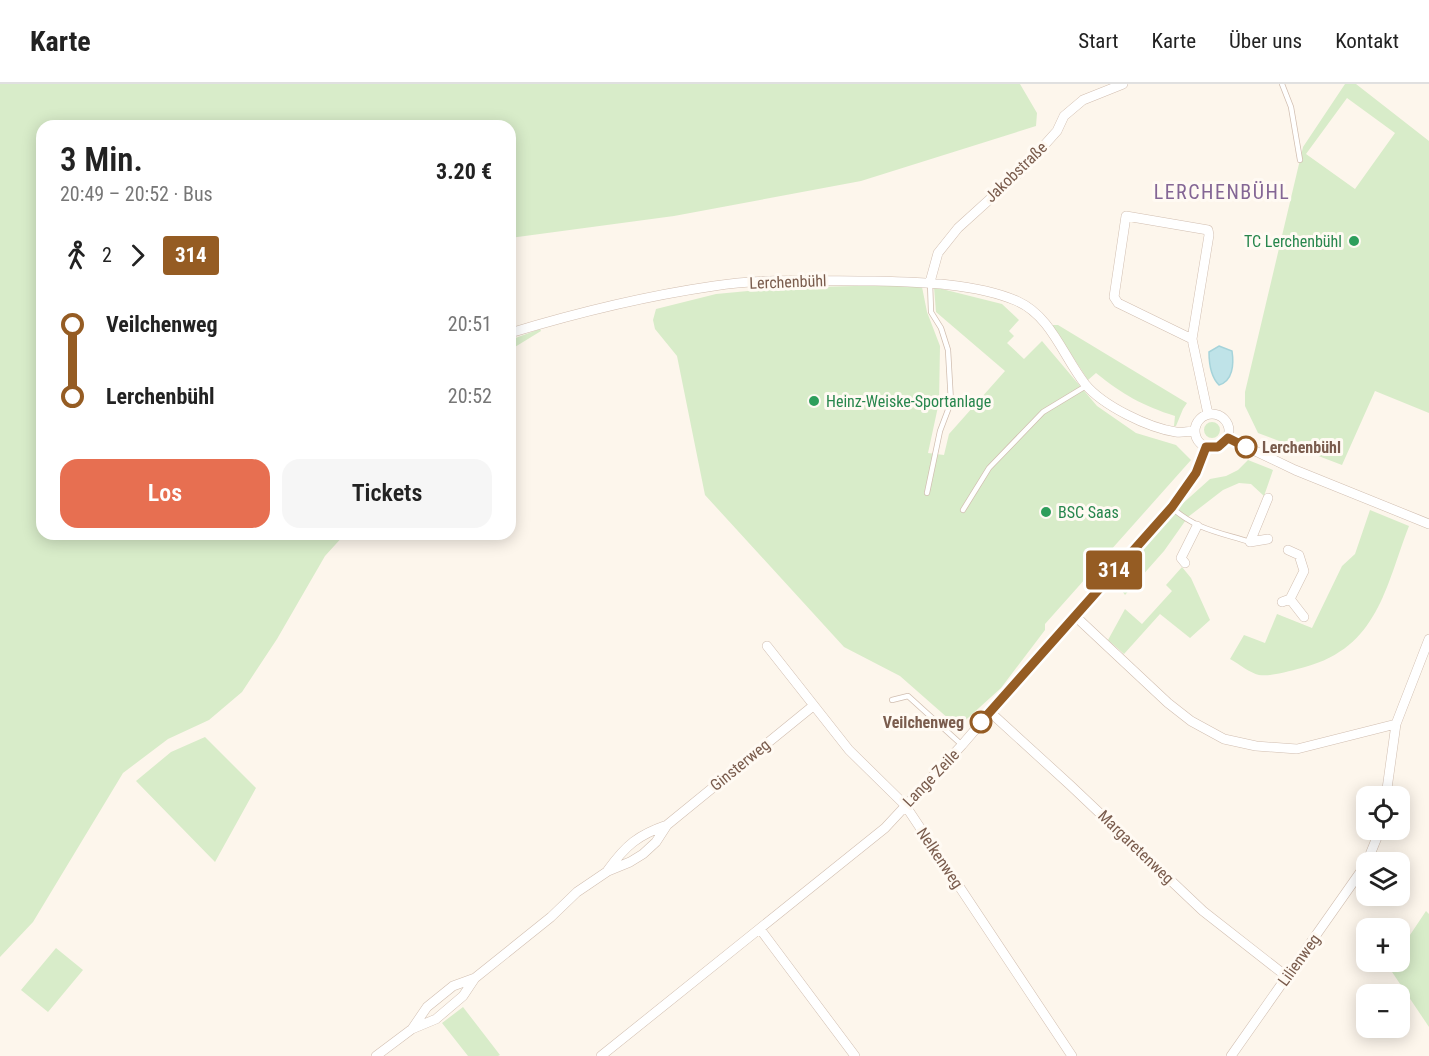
<!DOCTYPE html>
<html lang="de">
<meta charset="utf-8">
<style>
body{margin:0;font-family:"Roboto Condensed",sans-serif;background:#f6f6f6;color:#222;height:100vh;display:flex;flex-direction:column;font-size:22px;white-space:nowrap}
*{box-sizing:border-box;margin:0}
p{font-size:20px;color:#767676}
.icon{flex:none;width:33px;height:33px;fill:none;stroke:currentColor;stroke-width:2;stroke-linecap:round;stroke-linejoin:round}
.map{position:relative;flex:1;overflow:hidden}
.side{position:absolute;left:36px;top:36px;width:480px;height:420px;display:flex;flex-direction:column;background:#fff;border-radius:18px;box-shadow:0 3px 15px #0003}
.side>*{flex:none}
.badge{padding:0 12px;border-radius:4px;font-size:21px;line-height:39px}
.controls{position:absolute;left:1356px;top:702px;display:grid;gap:12px}
.controls a{display:grid;place-items:center;width:54px;height:54px;border-radius:12px;background:#fff;box-shadow:0 3px 15px #0003;font-size:30px}
.map>.badge{position:absolute;translate:-50% -50%;box-shadow:0 0 0 3px #fff}
.legs{display:flex;align-items:center;gap:9px;height:66px;padding:0 24px;font-size:20px}
.legs p{margin-inline-start:auto}
.head{display:flex;align-items:center;justify-content:space-between;height:102px;padding:0 24px}
h1{font-size:33px;font-weight:600;line-height:45px}
.action{display:flex;gap:12px;margin-top:auto;padding:12px 24px}
.action a{flex:1;height:69px;border-radius:18px;background:#e76f51;color:#fff;font-size:24px;font-weight:600;line-height:69px;text-align:center}
.action a+a{background:#f6f6f6;color:#222}
ul{padding:0 24px;list-style:none}
li{display:flex;align-items:center;gap:21px;height:72px;font-size:22px}
li i{display:grid;place-items:center;width:9px;height:100%;margin:0 8px;background:currentColor}
li i::after{content:'';width:15px;height:15px;margin:-8px;border:4px solid;border-radius:50%;background:#fff}
li p{margin-inline-start:auto}
li:first-child i{background:linear-gradient(#0000 50%,currentColor 0)}
li:last-child i{background:linear-gradient(currentColor 50%,#0000 0)}
header{display:flex;align-items:center;gap:36px;box-sizing:border-box;height:84px;padding:0 30px;background:#fff;border-bottom:2px solid #e0e0e0}
header strong{font-size:28px}
nav{display:flex;gap:33px;margin-inline-start:auto;font-size:21px}
.map>svg:first-child{display:block}
</style>
<header>
<strong>Karte</strong>
<nav><a>Start</a><a>Karte</a><a>Über uns</a><a>Kontakt</a></nav>
</header>
<div class="map">
<svg width="1429" height="972" viewBox="0 0 1429 972">
<rect width="100%" height="100%" fill="#fdf6ec"/>
<path fill="#d8ecc9" fill-rule="evenodd" d="M0 0H1020L1037 29 1036 42 861 97 674 132 510 154V42H42V450H345L325 472 277 555 242 608 209 636 168 655 123 689 33 838 0 873Z
M1345 0H1356L1429 57V329L1375 307 1342 381 1258 349 1245 322V308L1303 63ZM1347 14 1395 49 1355 105 1306 70Z
M892 201 922 203 927 228 940 262 939 318 928 369 944 371 949 350 1005 287 936 228 934 203 1002 220 1019 236 1009 247 1014 252 1007 259 1024 275 1042 257 1097 322 1136 349 1176 361 1191 376 1045 540V546L1001 604 958 643 900 592 844 563 705 411 677 272 655 245 653 236 656 225 716 210 780 204Z
M1052 241H1058L1187 319 1183 325 1176 342H1174L1175 332C1143 322 1122 310 1096 289L1088 296Z
M540 245 541 247 510 266V256Z
M1204 346a8 8 0 1 1 16 0a8 8 0 1 1-16 0Z
M1248 376 1273 386 1264 412 1251 400 1239 399 1223 406 1188 433 1164 467 1125 511 1116 498 1181 421 1210 395 1226 392 1238 386Z
M1370 426 1409 442C1385 504 1378 563 1305 583 1293 586 1271 593 1259 591 1250 589 1239 580 1230 575L1244 551 1265 559 1277 530 1312 544 1342 482 1355 470Z
M1182 483 1191 494 1210 536 1190 554 1160 530 1124 570 1108 556 1125 525 1142 540 1172 507 1166 501Z
M205 653 256 704 215 778 136 697 171 668Z
M1426 827 1429 830V943L1388 882 1391 878H1400V866Z
M56 864 83 886 48 928 21 906Z
M463 923 500 971 498 972H468L442 939Z"/>
<path fill="#bfe3e8" stroke="#a5d3da" stroke-width="1.5" d="M1219 262 1232 267C1234 280 1233 297 1219 301 1211 293 1209 279 1209 268Z"/>
<g fill="none" stroke-linecap="round" stroke-linejoin="round">
<g stroke="#d1beb0" stroke-width="6">
<path id="lane" d="M1282 0 1291 23 1300 76
M927 409 940 347 951 318 948 266 941 244 931 228 930 198
M1171 423C1197 446 1218 448 1250 458
M963 426 989 384 1043 328 1086 302
M892 616 908 612 962 661"/>
</g>
<g stroke="#d1beb0" stroke-width="10">
<path id="street" d="M930 198 938 169 958 144 1022 86 1057 47 1064 32 1083 16 1123 0
M510 249C576 229 645 212 714 202 766 194 820 197 873 197 918 198 975 199 1017 217 1051 232 1063 272 1085 300 1103 322 1149 344 1176 348 1182 349 1188 347 1194 347
M1192 255 1118 219 1114 213 1126 132 1208 146 1209 151 1192 255 1208 330
M1195 347a17 17 0 1 1 34 0a17 17 0 1 1-34 0Z
M1228 354 1295 386 1429 440
M1268 414 1250 458 1268 455
M1185 479 1181 474 1197 442
M1290 515 1304 533
M1282 518 1290 515 1304 487 1299 471 1288 466
M1074 531 1168 619 1191 637 1224 655 1256 662 1297 665 1396 640
M767 562 849 666 905 721 1072 972
M990 628 1070 701 1203 827 1286 892
M1386 712 1396 640 1429 555
M1367 778 1380 746
M608 786C626 761 638 751 667 741
M760 845 855 972
M412 945 427 923 453 902 475 894 551 833 577 808 608 787 630 778 643 770 656 758 667 741 813 622
M376 972 412 945 436 935 463 912 475 894
M601 972 885 744 962 661 1074 531 1171 423 1196 389 1206 363
M1231 972 1366 780"/>
</g>
<use href="#lane" stroke="#fff" stroke-width="4.5"/>
<use href="#street" stroke="#fff" stroke-width="9"/>
</g>
<g fill="none" stroke-linecap="round" stroke-linejoin="round">
<g stroke="#fff" stroke-width="14">
<path id="line-1" d="M981 638 1172 423 1196 389 1206 363H1218L1228 354 1246 363"/>
</g>
<use href="#line-1" stroke="#955c23" stroke-width="9"/>
</g>
<g fill="#2e9e5b" stroke="#fffaf3" stroke-width="2">
<circle cx="1354" cy="157" r="6"/>
<circle cx="814" cy="317" r="6"/>
<circle cx="1046" cy="428" r="6"/>
</g>
<g fill="#fff" stroke="#955c23" stroke-width="3">
<circle cx="1246" cy="363" r="10"/>
<circle cx="981" cy="638" r="10"/>
</g>
<g text-anchor="middle" dominant-baseline="central" stroke-width="6" stroke-linejoin="round" paint-order="stroke">
<g font-size="16" fill="#7a5c4d" stroke="#fffaf3">
<text transform="translate(1016 88) rotate(-44)">Jakobstraße</text>
<text transform="translate(788 198) rotate(-2)">Lerchenbühl</text>
<text transform="translate(740 681) rotate(-39)">Ginsterweg</text>
<text transform="translate(931 694) rotate(-46)">Lange Zeile</text>
<text transform="translate(1136 763) rotate(44)">Margaretenweg</text>
<text transform="translate(940 774) rotate(56)">Nelkenweg</text>
<text transform="translate(1299 876) rotate(-54)">Lilienweg</text>
</g>
<g font-size="16" fill="#27864d" stroke="#fffaf3" text-anchor="start">
<text x="1342" y="157" text-anchor="end">TC Lerchenbühl</text>
<text x="826" y="317">Heinz-Weiske-Sportanlage</text>
<text x="1058" y="428">BSC Saas</text>
</g>
<g font-size="16" font-weight="bold" fill="#7a5c4d" stroke="#fffaf3" text-anchor="start">
<text x="1262" y="363">Lerchenbühl</text>
<text x="964" y="638" text-anchor="end">Veilchenweg</text>
</g>
<g font-size="20" letter-spacing="1.5" fill="#846695" stroke="#fffaf3">
<text x="1222" y="108">LERCHENBÜHL</text>
</g>
</g>
</svg>
<div class="controls">
<a><svg class="icon" aria-label="locate" viewBox="0 0 24 24"><circle cx="12" cy="12" r="6"/><path d="M12 2v4M12 18v4M2 12h4M18 12h4"/></svg></a>
<a><svg class="icon" aria-label="layers" viewBox="0 0 24 24"><path d="M12 4l9 5-9 5-9-5zM3 14l9 5 9-5"/></svg></a>
<a>+</a>
<a>−</a>
</div>
<b class="badge" style="left:1114px;top:486px;background:#955c23;color:#fff">314</b>
<section class="side">
<div class="head"><div><h1>3 Min.</h1><p>20:49 – 20:52 · Bus</p></div><b>3.20 €</b></div>
<div class="legs"><svg class="icon" aria-label="walk" viewBox="0 0 24 24"><circle cx="13" cy="4" r="2"/><path d="M13 8l-2 6 4 7M11 14l-3 7M7 12l3-4h3l4 4"/></svg>2<svg class="icon" aria-label="forward" viewBox="0 0 24 24"><path d="M9 5l7 7-7 7"/></svg><b class="badge" style="background:#955c23;color:#fff">314</b></div>
<ul>
<li><i style="color:#955c23"></i><b>Veilchenweg</b><p>20:51</p></li>
<li><i style="color:#955c23"></i><b>Lerchenbühl</b><p>20:52</p></li>
</ul>
<div class="action"><a>Los</a><a>Tickets</a></div>
</section>
</div>
